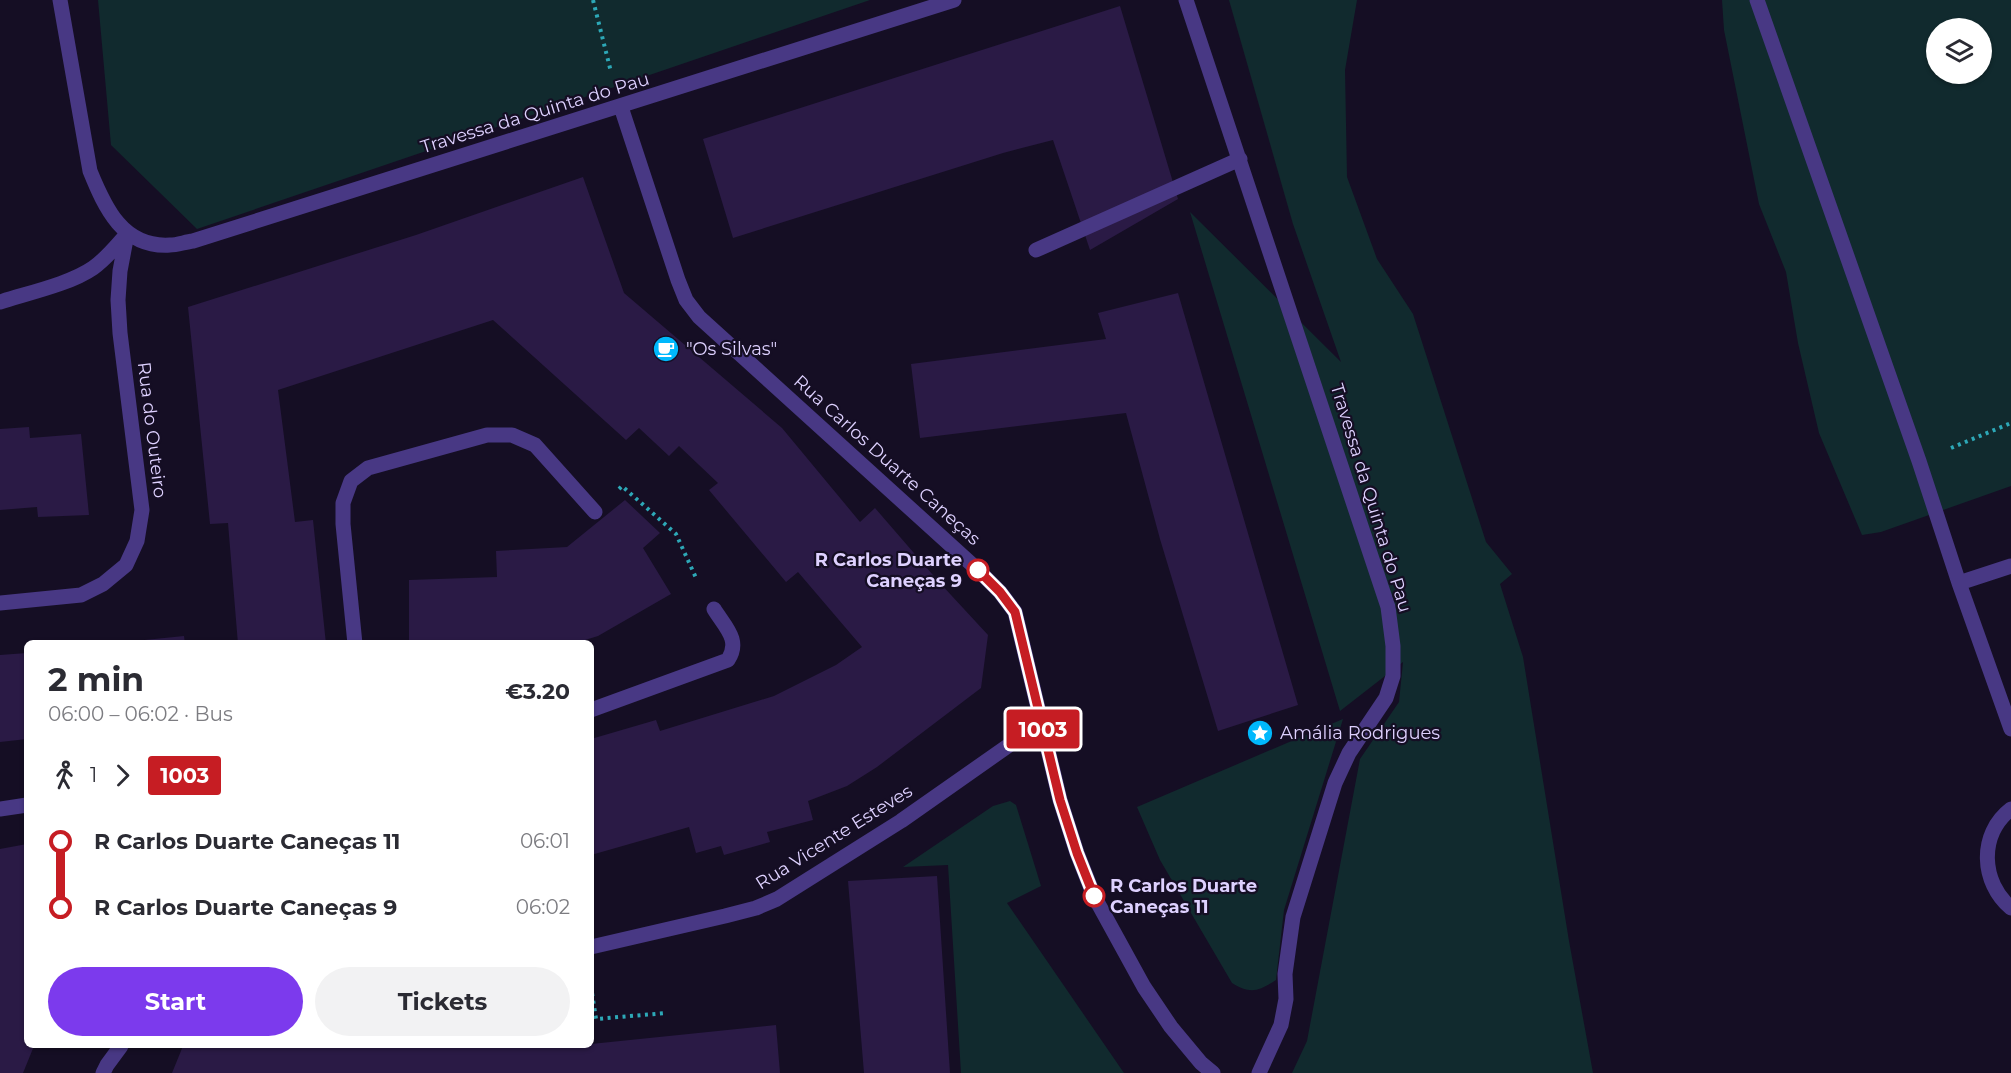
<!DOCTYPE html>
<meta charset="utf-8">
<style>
body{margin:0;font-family:Montserrat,sans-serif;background:#f2f2f3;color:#2b2b33;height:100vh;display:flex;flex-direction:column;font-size:22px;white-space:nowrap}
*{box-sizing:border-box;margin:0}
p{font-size:20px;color:#7c7c81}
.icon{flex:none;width:33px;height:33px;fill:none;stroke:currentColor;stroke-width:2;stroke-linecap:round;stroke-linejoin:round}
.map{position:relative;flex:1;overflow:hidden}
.details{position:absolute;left:24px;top:640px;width:570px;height:408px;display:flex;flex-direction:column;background:#fff;border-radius:9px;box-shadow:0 2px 4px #0004}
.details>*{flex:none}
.badge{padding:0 12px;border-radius:4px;font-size:21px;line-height:39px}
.tools{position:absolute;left:1926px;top:18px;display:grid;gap:12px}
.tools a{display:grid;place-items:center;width:66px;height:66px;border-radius:50%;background:#fff;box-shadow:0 2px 4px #0004;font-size:30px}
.map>.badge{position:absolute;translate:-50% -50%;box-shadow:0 0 0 3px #fff}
.legs{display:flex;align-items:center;gap:9px;height:66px;padding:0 24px;font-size:20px}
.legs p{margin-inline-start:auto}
.summary{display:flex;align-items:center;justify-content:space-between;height:102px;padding:0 24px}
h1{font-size:33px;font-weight:700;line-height:45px}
.button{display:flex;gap:12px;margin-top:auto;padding:12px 24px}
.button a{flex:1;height:69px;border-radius:36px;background:#7c3aed;color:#fff;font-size:24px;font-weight:700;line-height:69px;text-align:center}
.button a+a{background:#f2f2f3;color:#2b2b33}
ul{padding:0 24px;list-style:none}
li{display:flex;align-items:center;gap:21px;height:66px;font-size:22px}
li i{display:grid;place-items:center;width:9px;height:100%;margin:0 8px;background:currentColor}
li i::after{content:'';width:15px;height:15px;margin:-8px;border:4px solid;border-radius:50%;background:#fff}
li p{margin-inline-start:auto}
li:first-child i{background:linear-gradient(#0000 50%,currentColor 0)}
li:last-child i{background:linear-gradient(currentColor 50%,#0000 0)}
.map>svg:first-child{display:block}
</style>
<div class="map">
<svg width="2011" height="1073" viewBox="0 0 2011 1073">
<rect width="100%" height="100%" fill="#150e24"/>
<path fill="#112a2e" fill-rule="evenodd" d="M98 0H870L197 229 111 145Z
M1229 0H1357L1345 70 1347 177 1377 259 1413 314 1486 542 1512 574 1500 584 1523 657 1569 941 1593 1073H1292L1307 1041 1360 759 1399 702 1403 662 1340 711 1190 212 1341 362 1293 224Z
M1722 0H2011V486L1881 532 1862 535 1819 433 1798 343 1786 272 1759 204 1724 30ZM1936 28H1982V74H1936Z
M1343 719 1284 910 1276 980C1258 992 1250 994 1232 983L1160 860 1137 807Z
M1010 801 1016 805 1041 886 1007 903 1124 1073H961L948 865 903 867 993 806Z"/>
<path fill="#2a1a45" d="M1120 6 1178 199 1090 250 1053 140 1003 153 733 238 703 139Z
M583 177 624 293 782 428 860 522 875 508 939 582 988 635 981 688 877 767 847 786 808 801 813 820 767 832 770 842 724 855 721 846 696 853 689 827 591 855V739L656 720 660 731 774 696 836 665 862 647 798 572 786 582 709 490 718 483 679 446 669 456 639 428 626 440 493 320 278 390 295 522 313 520 326 644H238L228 523 210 524 188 307 416 235Z
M1178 293 1298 705 1218 731 1160 539 1126 413 920 438 911 364 1106 339 1098 313Z
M29 427 30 438 81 434 89 515 38 517 37 507 0 510V429Z
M625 500 660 533 643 548 671 594 598 636 585 640 499 642V644H409V580L497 577 496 551 567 547Z
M184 636 185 644H125V642Z
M27 653V739L0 742V655Z
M27 844V999L24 1006 27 1008V1046H34L23 1073H0V849Z
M937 876 950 1073H864L848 881Z
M776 1025 780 1073H172L183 1046H591V1044Z"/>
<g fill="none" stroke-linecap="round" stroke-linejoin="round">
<path stroke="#2da8b7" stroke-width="4" stroke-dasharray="3 4.5" stroke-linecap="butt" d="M593 0 611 72
M1951 448 2011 423
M619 489 622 486 676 534 697 580
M591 986 596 1019 666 1013"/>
<path stroke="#483884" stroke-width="15" d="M60 0 90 171C105 208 123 248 170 245 177 245 185 242 193 241L954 0
M1186 0 1388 607 1393 646V676L1386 698 1349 753 1335 783 1293 917 1285 974 1286 999 1281 1025 1259 1073
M1757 0 1919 461 1959 583 2011 729
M621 107 678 280 686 300 699 317 978 570 1000 592 1015 612 1060 800 1077 853 1094 896 1144 987 1171 1027 1201 1063 1213 1073
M1036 250 1240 159
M0 302C28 293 70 284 93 268 106 259 116 246 127 234
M1959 583 2011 566
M0 603 81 595 103 584 126 565 137 541 142 510 120 333 118 300 120 271 127 234
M355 644 343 524V503L351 481 368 468 487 435H512L535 445 595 512
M591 710 728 660C741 640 725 627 714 609
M0 809 27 805
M2011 809C1978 834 1981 883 2011 908
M591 947 725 916 756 908 777 899 901 821 1042 722
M103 1073 107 1065 121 1046"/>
</g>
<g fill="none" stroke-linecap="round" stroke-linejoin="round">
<g stroke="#fff" stroke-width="14">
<path id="line-1" d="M978 570 1000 592 1015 612 1060 800 1077 853 1094 896"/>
</g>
<use href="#line-1" stroke="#c61d23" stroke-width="9"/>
</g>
<defs>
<g id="cafe-disc" transform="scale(1.35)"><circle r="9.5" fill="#00b8fc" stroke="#150e24"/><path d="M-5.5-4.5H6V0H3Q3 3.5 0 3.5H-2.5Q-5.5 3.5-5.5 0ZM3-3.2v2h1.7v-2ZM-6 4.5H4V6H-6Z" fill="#fff"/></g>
<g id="sight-disc" transform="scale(1.35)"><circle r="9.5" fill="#00b8fc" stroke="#150e24"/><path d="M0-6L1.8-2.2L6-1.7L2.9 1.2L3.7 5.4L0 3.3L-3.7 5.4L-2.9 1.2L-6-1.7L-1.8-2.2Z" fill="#fff"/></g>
</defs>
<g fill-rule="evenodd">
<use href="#cafe-disc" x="666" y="349"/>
<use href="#sight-disc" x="1260" y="733"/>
</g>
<g fill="#fff" stroke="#c61d23" stroke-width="3">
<circle cx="978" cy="570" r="10"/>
<circle cx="1094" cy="896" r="10"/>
</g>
<g text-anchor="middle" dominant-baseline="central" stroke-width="4.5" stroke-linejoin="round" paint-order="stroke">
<g font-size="18" fill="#ded1ff" stroke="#150e24">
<text transform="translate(535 113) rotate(-17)">Travessa da Quinta do Pau</text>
<text transform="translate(152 430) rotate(83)">Rua do Outeiro</text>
<text transform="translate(887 460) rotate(42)">Rua Carlos Duarte Caneças</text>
<text transform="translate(1371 498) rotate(73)">Travessa da Quinta do Pau</text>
<text transform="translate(834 837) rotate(-32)">Rua Vicente Esteves</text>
</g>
<g font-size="18" fill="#ded1ff" stroke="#150e24" text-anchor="start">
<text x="686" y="349">"Os Silvas"</text>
<text x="1280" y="733">Amália Rodrigues</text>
</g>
<g font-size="18" font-weight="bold" fill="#ded1ff" stroke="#150e24" text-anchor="end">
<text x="962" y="560">R Carlos Duarte<tspan x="962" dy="21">Caneças 9</tspan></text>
<text x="1110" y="886" text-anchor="start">R Carlos Duarte<tspan x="1110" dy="21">Caneças 11</tspan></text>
</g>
</g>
</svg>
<div class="tools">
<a><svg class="icon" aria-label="layers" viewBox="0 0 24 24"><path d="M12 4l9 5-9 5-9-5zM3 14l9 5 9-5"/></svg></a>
</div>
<b class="badge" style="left:1043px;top:729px;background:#c61d23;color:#fff">1003</b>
<section class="details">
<div class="summary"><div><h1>2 min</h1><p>06:00 – 06:02 · Bus</p></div><b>€3.20</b></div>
<div class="legs"><svg class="icon" aria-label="walk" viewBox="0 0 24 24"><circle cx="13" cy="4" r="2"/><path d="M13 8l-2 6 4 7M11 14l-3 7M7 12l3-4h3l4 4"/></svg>1<svg class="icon" aria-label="forward" viewBox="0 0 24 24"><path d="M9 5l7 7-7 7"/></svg><b class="badge" style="background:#c61d23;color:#fff">1003</b></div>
<ul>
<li><i style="color:#c61d23"></i><b>R Carlos Duarte Caneças 11</b><p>06:01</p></li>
<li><i style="color:#c61d23"></i><b>R Carlos Duarte Caneças 9</b><p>06:02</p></li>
</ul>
<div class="button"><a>Start</a><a>Tickets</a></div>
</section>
</div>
